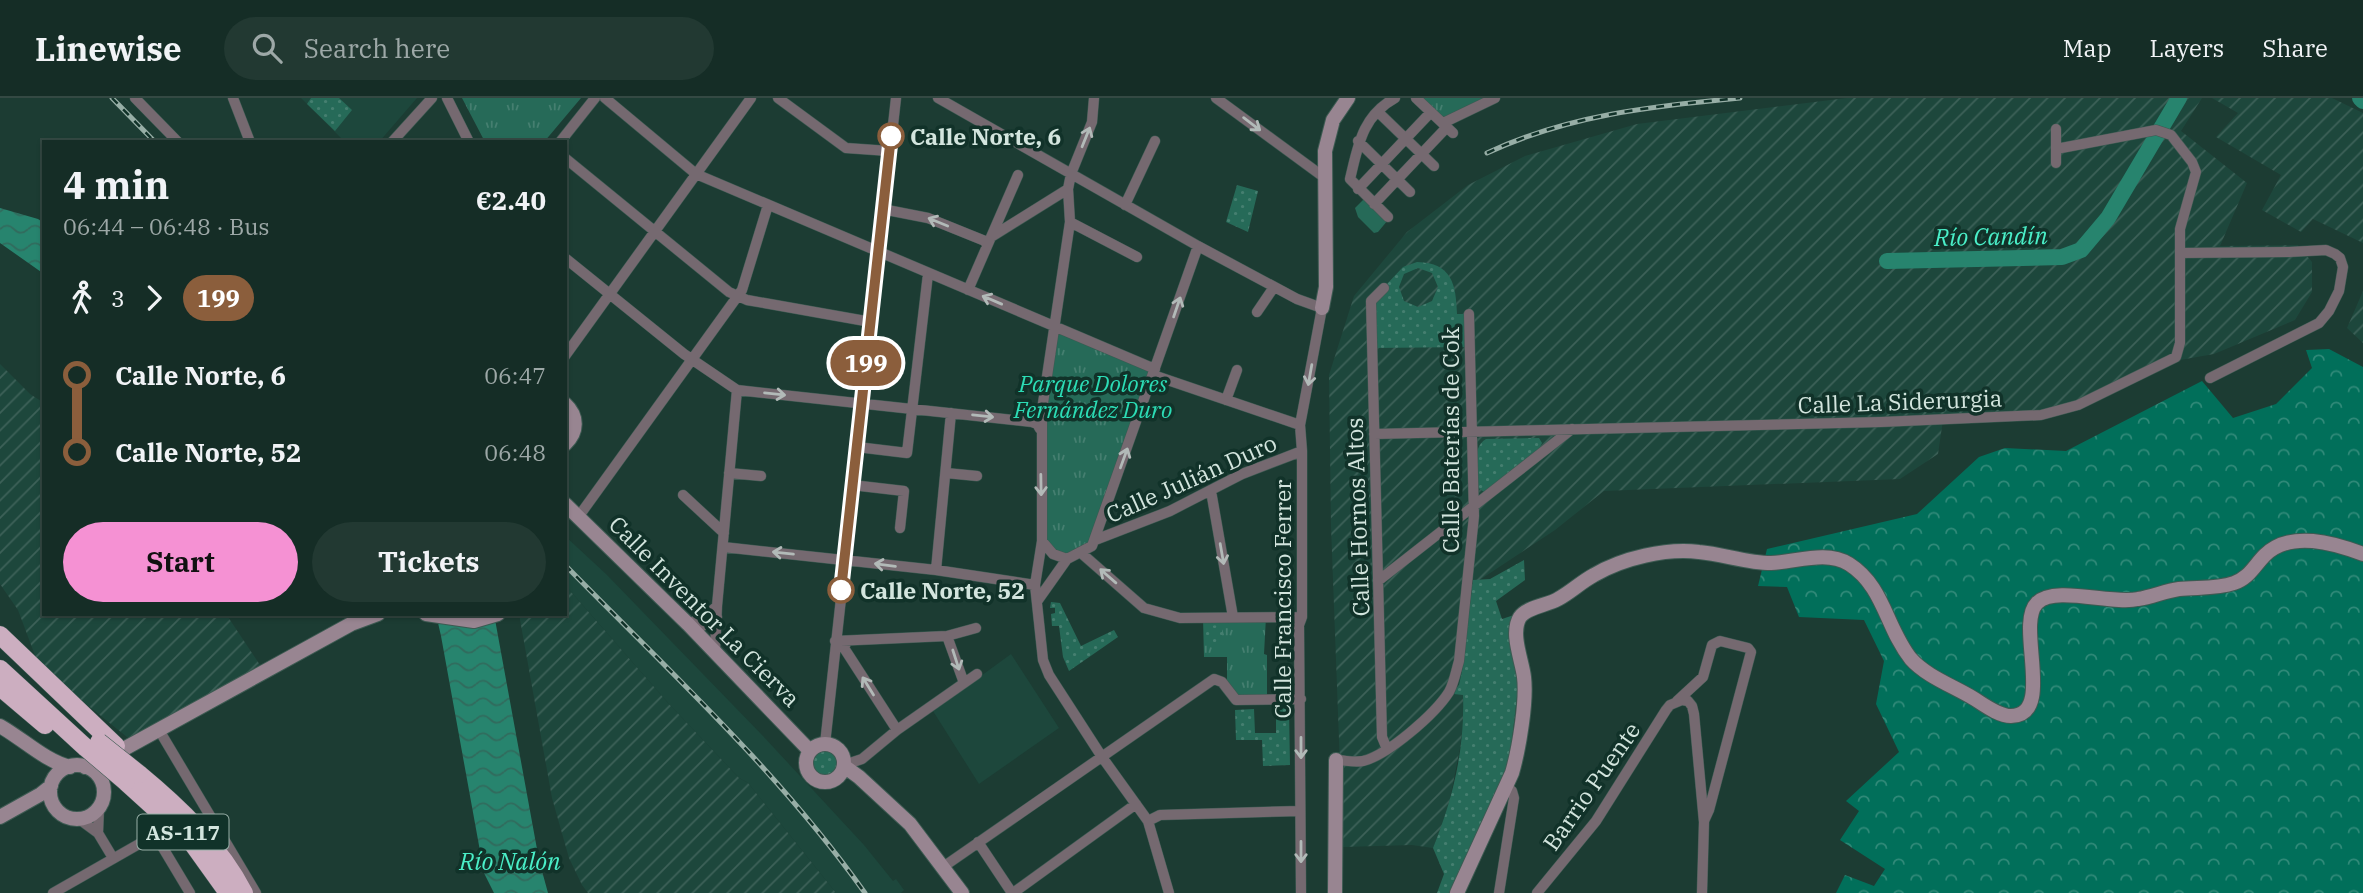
<!DOCTYPE html>
<meta charset="utf-8">
<style>
body{margin:0;font-family:"IBM Plex Serif",serif;background:#223932;color:#f1f3f6;height:100vh;display:flex;flex-direction:column;font-size:26px;white-space:nowrap}
*{box-sizing:border-box;margin:0}
p{font-size:23px;color:#9da8a7}
.icon{flex:none;width:38px;height:38px;fill:none;stroke:currentColor;stroke-width:2;stroke-linecap:round;stroke-linejoin:round}
.map{position:relative;flex:1;overflow:hidden}
.details{position:absolute;left:42px;top:42px;width:525px;height:476px;display:flex;flex-direction:column;background:#152d26;border-radius:0px;box-shadow:0 2px 5px #0004,0 0 0 2px #344943}
.details>*{flex:none}
.badge{padding:0 14px;border-radius:23px;font-size:24px;line-height:46px}
.map>.badge{position:absolute;translate:-50% -50%;box-shadow:0 0 0 4px #fff}
.legs{display:flex;align-items:center;gap:10px;height:77px;padding:0 21px;font-size:23px}
.legs p{margin-inline-start:auto}
.head{display:flex;align-items:center;justify-content:space-between;height:119px;padding:0 21px}
h1{font-size:38px;font-weight:700;line-height:52px}
.primary-button{display:flex;gap:14px;margin-top:auto;padding:14px 21px}
.primary-button a{flex:1;height:80px;border-radius:42px;background:#f591d3;color:#111;font-size:28px;font-weight:700;line-height:80px;text-align:center}
.primary-button a+a{background:#223932;color:#f1f3f6}
ul{padding:0 21px;list-style:none}
li{display:flex;align-items:center;gap:24px;height:77px;font-size:26px}
li i{display:grid;place-items:center;width:10px;height:100%;margin:0 9px;background:currentColor}
li i::after{content:'';width:18px;height:18px;margin:-9px;border:5px solid;border-radius:50%;background:#152d26}
li p{margin-inline-start:auto}
li:first-child i{background:linear-gradient(#0000 50%,currentColor 0)}
li:last-child i{background:linear-gradient(currentColor 50%,#0000 0)}
header{display:flex;align-items:center;gap:42px;box-sizing:border-box;height:98px;padding:0 35px;background:#152d26;border-bottom:2px solid #344943}
header strong{font-size:33px}
nav{display:flex;gap:38px;margin-inline-start:auto;font-size:24px}
.search{width:490px;height:63px;background:#223932;display:flex;align-items:center;gap:18px;box-sizing:border-box;padding:0 24px;border-radius:38px;color:#9da8a7;font-size:26px}
.map>svg:first-child{display:block}
</style>
<header>
<strong>Linewise</strong>
<div class="search"><svg class="icon" aria-label="search" viewBox="0 0 24 24"><circle cx="10" cy="10" r="6"/><path d="M15 15l6 6"/></svg>Search here</div>
<nav><a>Map</a><a>Layers</a><a>Share</a></nav>
</header>
<div class="map">
<svg width="2363" height="795" viewBox="0 0 2363 795">
<defs>
<pattern id="industrial-furrows" width="10" height="10" patternUnits="userSpaceOnUse" patternTransform="scale(1.75)"><rect width="10" height="10" fill="#1d473c"/><path d="M-1 1l2-2M0 10L10 0M9 11l2-2" fill="none" stroke="#3d6158"/></pattern>
<pattern id="grass-dots" width="8" height="8" patternUnits="userSpaceOnUse" patternTransform="scale(1.75)"><rect width="8" height="8" fill="#266a58"/><path d="M2 2h.1M6 6h.1" fill="none" stroke="#457f70" stroke-width="1.8" stroke-linecap="round"/></pattern>
<pattern id="forest-crowns" width="20" height="18" patternUnits="userSpaceOnUse" patternTransform="scale(1.75)"><rect width="20" height="18" fill="#016f5a"/><path d="M2 6a3 3 0 1 1 6 0M12 15a3 3 0 1 1 6 0" fill="none" stroke="#318a79"/></pattern>
<pattern id="park-tufts" width="24" height="20" patternUnits="userSpaceOnUse" patternTransform="scale(1.75)"><rect width="24" height="20" fill="#266a58"/><path d="M3 7l-1-3M5 7V3M7 7l1-3M15 17l-1-3M17 17v-4M19 17l1-3" fill="none" stroke="#457f70"/></pattern>
<pattern id="water-waves" width="16" height="10" patternUnits="userSpaceOnUse" patternTransform="scale(1.75)"><rect width="16" height="10" fill="#27846e"/><path d="M0 5q4-4 8 0t8 0" fill="none" stroke="#316b5d"/></pattern>
</defs>
<rect width="100%" height="100%" fill="#1c3c33"/>
<path fill="#1d473c" d="M301 0H417L379 44H345Z
M565 438 606 476 763 638 864 747 893 783 896 781 904 792 901 795H836L748 685 739 680 668 605 565 487Z
M1011 556 1059 630 979 686 933 613Z"/>
<path fill="url(#industrial-furrows)" d="M1847 0H2202L2181 33 2247 85 2220 148 2298 147 2312 164V194L2295 222 2214 256 2180 262 2078 307 2041 317 1943 322 1938 356 1900 381 1604 393 1555 432 1475 485 1462 573 1464 619 1460 650 1447 716 1433 750 1412 747 1343 749 1331 428 1329 277 1354 198 1407 134 1468 87 1525 58 1637 26Z
M2212 0H2332L2363 15V145L2313 121 2301 134 2262 112 2281 77 2216 39 2238 15Z
M2363 193V245L2347 230Z
M0 266 30 296 44 305V516H226L262 570 133 640 127 639 39 568 18 512 0 486Z
M565 487 668 605 739 680 748 685 836 795H588L582 787 569 760 552 700 519 516H565Z"/>
<path fill="url(#grass-dots)" fill-rule="evenodd" d="M311 0H339L352 12 335 33 307 6Z
M1237 87 1258 93 1248 134 1226 124Z
M1417 164C1452 165 1456 186 1457 216H1469L1470 249 1371 250V203L1403 169ZM1418 170 1432 175 1438 189 1432 203 1418 209 1404 203 1399 189 1404 176Z
M1539 340 1542 345 1539 351 1484 394 1477 389C1477 374 1471 350 1486 341Z
M1524 462 1525 482 1496 503 1502 521 1514 517 1518 590 1510 659 1500 687 1449 795H1437L1444 776 1433 750C1453 701 1465 650 1463 597L1454 596 1459 587 1462 573 1473 482 1490 481Z
M1051 504 1060 505 1081 548 1114 532 1118 539 1069 573 1063 559 1059 528H1052L1051 516 1055 515V510H1050Z
M1204 527H1222L1223 547H1204Z
M1289 610 1290 667 1263 668 1262 642H1236L1235 612 1254 611 1255 635H1276V611Z
M806 665a19 19 0 1 1 38 0a19 19 0 1 1-38 0Z"/>
<path fill="url(#forest-crowns)" d="M2329 251 2363 269V795H1836L1845 777 1874 788 1885 771 1840 742 1859 713 1846 703 1899 654 1876 606 1884 563 1864 522 1799 519 1787 489 1758 488 1767 451 1917 416 1979 359 2005 350 2066 353 2202 283 2233 320 2276 306 2312 270 2306 252Z"/>
<path fill="url(#park-tufts)" fill-rule="evenodd" d="M462 0H581L544 44H485Z
M1423 0H1492L1445 21Z
M1055 228 1155 271 1092 448 1067 461 1046 449 1040 331Z
M1266 519 1264 556 1267 557V598L1239 599 1227 586V559H1204L1203 520ZM1222 527V547H1204V528Z"/>
<path fill="#266a58" d="M1364 101 1388 122 1378 134 1374 135 1358 119 1355 110Z"/>
<path fill="url(#water-waves)" d="M0 110 38 121 44 125V176L0 145Z
M436 516H494L539 762 548 795H494L484 775 441 538Z"/>
<g fill="none" stroke-linecap="round" stroke-linejoin="round">
<path stroke="#27846e" stroke-width="16" d="M2360 0 2363 3
M1887 163 2062 159 2081 152 2108 120 2179 0"/>
<g stroke="#3d5a52" stroke-width="11">
<path id="street" d="M135 0 178 44
M233 0 250 44
M447 0 469 44
M605 0 696 76 1155 271
M778 0 846 50 889 53
M938 0 1198 148 1297 201 1322 210 1300 327 1302 353V519L1299 527 1301 795
M1094 0 1092 24 1071 76 1068 91 1070 124 1042 312V443L1035 487 1043 562 1049 577 1102 659 1148 723 1169 795
M1216 0 1325 80
M1416 0 1453 35
M1378 14 1434 68
M1443 25 1495 0
M2056 31V65
M1358 43 1410 94
M392 44 432 0
M560 44 595 0
M565 60 729 194 747 202 871 224
M1358 91 1431 14
M1374 106 1447 29
M1125 107 1155 43
M882 111 928 120 985 143 987 148
M1388 119 1350 81C1358 48 1362 18 1395 0
M1070 124 1137 159
M991 139 1068 91
M2180 155 2289 154 2326 152 2335 156 2340 160 2343 169 2339 193 2329 213 2319 225 2210 280
M565 160 684 256 737 292 1032 324 1037 326 1040 331
M1384 190 1371 203 1382 639 1387 651
M968 192 1018 77
M1257 214 1274 189
M565 258 751 0
M1153 277 1300 327
M1226 302 1237 272
M1374 336 1881 324 2041 317 2078 307 2176 259 2180 245V131L2196 74 2192 64 2171 37 2156 32 2056 51
M857 349 907 355 928 176
M729 375 761 378
M946 375 977 378
M852 387 904 393 900 430
M1211 393 1233 519
M683 397 724 435
M579 418 742 192 768 107
M1095 442 1170 413 1242 376 1302 353
M1042 443 1053 456 1067 461
M723 449 936 472 1035 487
M1080 454 1144 510 1180 520 1302 519
M936 472 951 315
M1378 483 1572 331
M1038 502 1067 461 1092 448 1198 148
M688 526 706 518 717 508
M694 533 717 519
M947 538 964 585
M835 543 947 538 976 530
M847 543 844 550 897 632
M715 553 717 508 737 292
M1677 603 1703 579 1712 547 1720 543 1748 550 1751 554 1709 712 1704 723
M159 632 256 795
M825 646 896 0
M1336 662C1345 662 1354 665 1363 663 1388 657 1435 616 1449 594 1454 585 1456 573 1459 563L1474 418 1469 216
M844 667 862 661 897 632 977 576
M79 721 98 735 113 760
M1148 723 1160 717 1300 713
M98 735 99 710
M978 744 1012 795
M943 769 1214 581 1222 584 1236 602 1301 601
M53 795 153 738 157 740 190 795
M1013 795 1136 706
M1499 795 1514 700 1512 693 1506 689
M1537 795 1596 723 1666 612 1670 607 1682 602 1688 603 1692 608 1694 616 1704 724 1702 795"/>
</g>
<g stroke="#3d5a52" stroke-width="16">
<path id="secondary" d="M1322 210 1326 189 1325 53 1333 22 1348 0
M565 306C578 318 578 334 565 346
M565 406 688 526 810 653
M426 516 474 523 498 516
M0 628C23 641 45 663 70 669
M806 665a19 19 0 1 1 38 0a19 19 0 1 1-38 0Z
M50 694a27 27 0 1 1 54 0a27 27 0 1 1-54 0Z
M844 668 859 679 910 726 962 795
M85 669 111 658 351 526 378 516
M0 719 41 696 51 688
M1335 795 1336 662
M1457 795 1512 675C1519 651 1527 603 1524 579 1522 562 1510 535 1520 519 1527 509 1548 507 1558 501 1571 494 1581 484 1594 477 1623 460 1666 450 1699 454 1723 456 1747 465 1771 465 1797 464 1826 452 1849 466 1884 488 1886 530 1911 561 1926 578 1953 588 1973 600 1983 606 1998 618 2011 618 2056 617 2015 527 2037 505 2055 487 2112 507 2138 501 2152 499 2165 493 2179 491 2197 489 2217 491 2234 485 2249 480 2254 468 2265 457 2291 432 2334 445 2363 456"/>
</g>
<g stroke="#3d5a52" stroke-width="19">
<path id="highway" d="M0 537 116 648
M0 571 86 650
M0 589 45 627
M139 676C179 709 220 748 244 795
M126 684 190 742 228 795"/>
</g>
<use href="#street" stroke="#756970" stroke-width="10"/>
<use href="#secondary" stroke="#988591" stroke-width="14"/>
<use href="#highway" stroke="#ccaec0" stroke-width="18"/>
<g stroke="#97aea6" stroke-width="5">
<path id="rail" d="M112 0 155 44
M1487 55C1568 17 1653 8 1740 0
M565 467C669 573 779 674 865 795"/>
</g>
<use href="#rail" stroke="#113229" stroke-width="2.5" stroke-dasharray="8" stroke-linecap="butt"/>
<g stroke="#3d5a52" stroke-width="19" stroke-linecap="butt">
<path id="highway-bridge" d="M99 644 139 676
M86 650 126 684"/>
</g>
<use href="#highway-bridge" stroke="#ccaec0" stroke-width="18"/>
</g>
<defs><path id="oneway-shaft" d="M-6 0H5M1.5-3L5.5 0L1.5 3" fill="none" stroke-width="1.6" stroke-linecap="round" stroke-linejoin="round" transform="scale(1.75)"/></defs>
<g stroke="#b2bab8">
<use href="#oneway-shaft" transform="translate(1252 26) rotate(37)"/>
<use href="#oneway-shaft" transform="translate(1086 39) rotate(-68)"/>
<use href="#oneway-shaft" transform="translate(938 124) rotate(-158)"/>
<use href="#oneway-shaft" transform="translate(992 202) rotate(-157)"/>
<use href="#oneway-shaft" transform="translate(1177 209) rotate(-71)"/>
<use href="#oneway-shaft" transform="translate(1310 277) rotate(100)"/>
<use href="#oneway-shaft" transform="translate(775 296) rotate(6)"/>
<use href="#oneway-shaft" transform="translate(983 318) rotate(6)"/>
<use href="#oneway-shaft" transform="translate(1124 360) rotate(-70)"/>
<use href="#oneway-shaft" transform="translate(1041 387) rotate(89)"/>
<use href="#oneway-shaft" transform="translate(783 455) rotate(-174)"/>
<use href="#oneway-shaft" transform="translate(1222 456) rotate(80)"/>
<use href="#oneway-shaft" transform="translate(885 467) rotate(-173)"/>
<use href="#oneway-shaft" transform="translate(1108 478) rotate(-139)"/>
<use href="#oneway-shaft" transform="translate(956 562) rotate(72)"/>
<use href="#oneway-shaft" transform="translate(868 588) rotate(-122)"/>
<use href="#oneway-shaft" transform="translate(1301 650) rotate(90)"/>
<use href="#oneway-shaft" transform="translate(1301 754) rotate(90)"/>
</g>
<g fill="none" stroke-linecap="round" stroke-linejoin="round">
<g stroke="#fff" stroke-width="16">
<path id="line-1" d="M841 492 891 38"/>
</g>
<use href="#line-1" stroke="#8b5e3c" stroke-width="10"/>
</g>
<g fill="#fff" stroke="#8b5e3c" stroke-width="3.5">
<circle cx="891" cy="38" r="12"/>
<circle cx="841" cy="492" r="12"/>
</g>
<g text-anchor="middle" dominant-baseline="central" stroke-width="7" stroke-linejoin="round" paint-order="stroke">
<rect fill="#113229" stroke="#99afa8" stroke-width="2" x="137.5" y="716.5" width="91" height="35" rx="5"/>
<g font-size="21" font-weight="bold" fill="#d3e5de">
<text x="183" y="734">AS-117</text>
</g>
<g font-size="23" font-weight="bold" fill="#d3e5de" stroke="#113229" text-anchor="start">
<text x="910" y="38">Calle Norte, 6</text>
<text x="860" y="492">Calle Norte, 52</text>
</g>
<g font-size="23" font-style="italic" fill="#2cdcb5" stroke="#113229">
<text x="1093" y="285">Parque Dolores<tspan x="1093" dy="26">Fernández Duro</tspan></text>
</g>
<g font-size="23" fill="#d3e5de" stroke="#113229">
<text transform="translate(1900 303) rotate(-2)">Calle La Siderurgia</text>
<text transform="translate(1450 342) rotate(-90)">Calle Baterías de Cok</text>
<text transform="translate(1191 380) rotate(-24)">Calle Julián Duro</text>
<text transform="translate(1357 419) rotate(-92)">Calle Hornos Altos</text>
<text transform="translate(1282 501) rotate(-90)">Calle Francisco Ferrer</text>
<text transform="translate(705 513) rotate(45)">Calle Inventor La Cierva</text>
<text transform="translate(1591 688) rotate(-55)">Barrio Puente</text>
</g>
<g font-size="24" font-style="italic" fill="#4aefc8" stroke="#113229">
<text transform="translate(1991 138) rotate(-1)">Río Candín</text>
<text x="510" y="763">Río Nalón</text>
</g>
</g>
</svg>
<b class="badge" style="left:866px;top:265px;background:#8b5e3c;color:#fff">199</b>
<section class="details">
<div class="head"><div><h1>4 min</h1><p>06:44 – 06:48 · Bus</p></div><b>€2.40</b></div>
<div class="legs"><svg class="icon" aria-label="walk" viewBox="0 0 24 24"><circle cx="13" cy="4" r="2"/><path d="M13 8l-2 6 4 7M11 14l-3 7M7 12l3-4h3l4 4"/></svg>3<svg class="icon" aria-label="forward" viewBox="0 0 24 24"><path d="M9 5l7 7-7 7"/></svg><b class="badge" style="background:#8b5e3c;color:#fff">199</b></div>
<ul>
<li><i style="color:#8b5e3c"></i><b>Calle Norte, 6</b><p>06:47</p></li>
<li><i style="color:#8b5e3c"></i><b>Calle Norte, 52</b><p>06:48</p></li>
</ul>
<div class="primary-button"><a>Start</a><a>Tickets</a></div>
</section>
</div>
